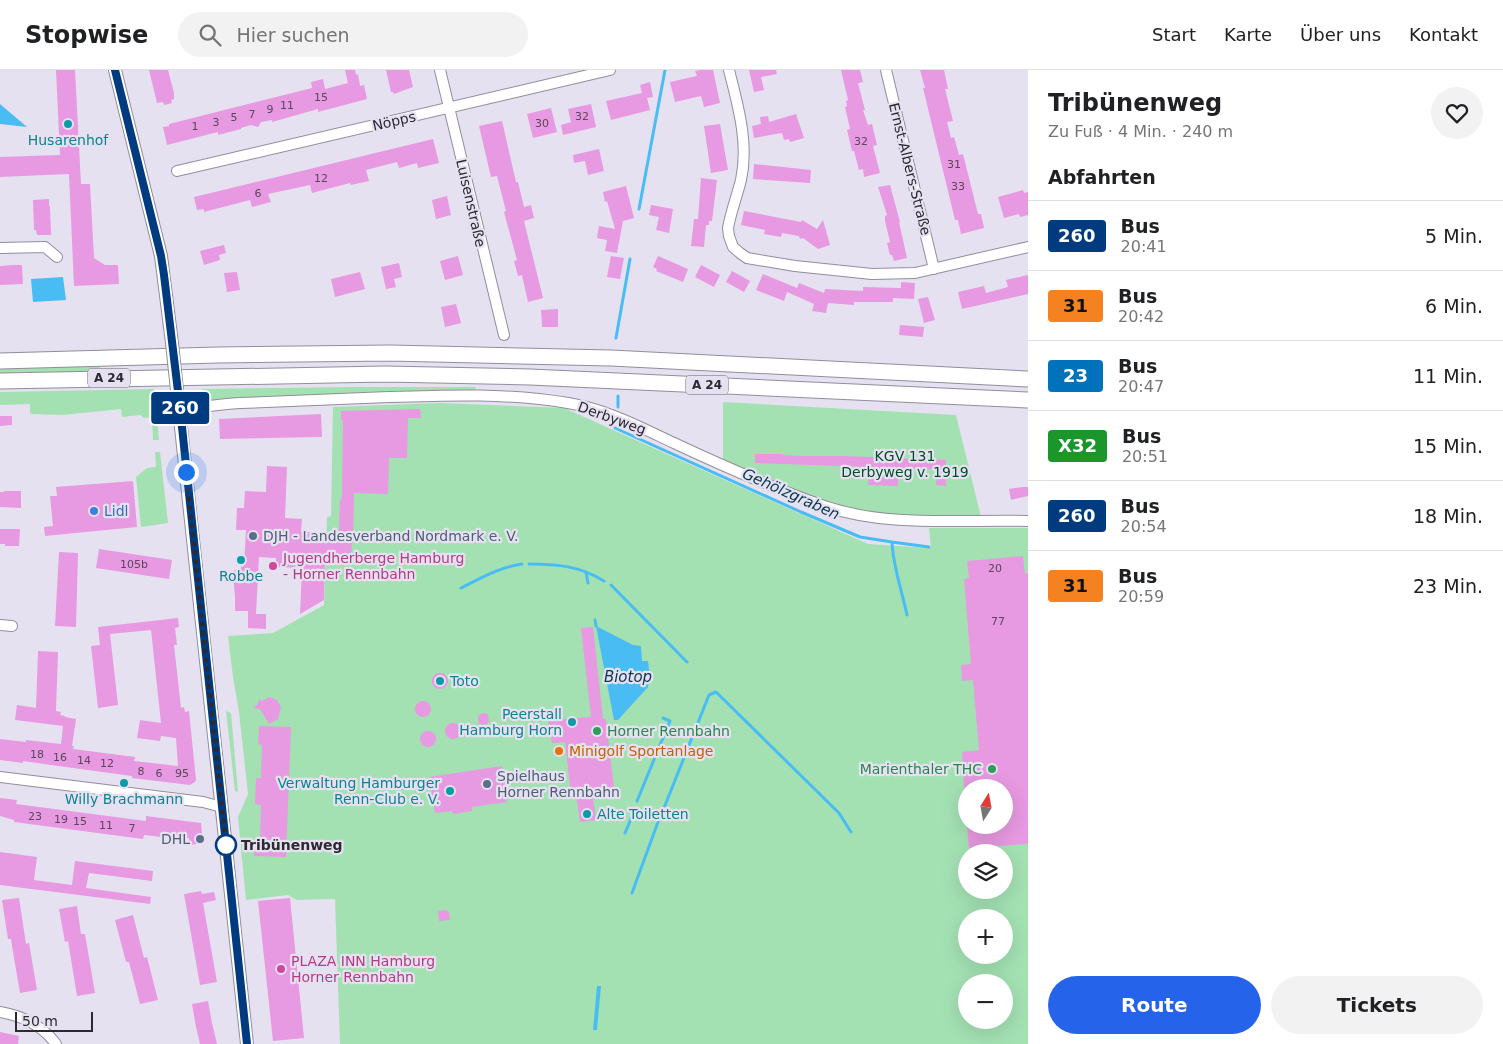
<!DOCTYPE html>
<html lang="de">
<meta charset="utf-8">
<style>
body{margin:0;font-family:"DejaVu Sans",sans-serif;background:#f2f2f2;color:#202124;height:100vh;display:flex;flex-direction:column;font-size:19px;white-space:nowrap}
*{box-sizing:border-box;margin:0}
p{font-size:16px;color:#757577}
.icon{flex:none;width:28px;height:28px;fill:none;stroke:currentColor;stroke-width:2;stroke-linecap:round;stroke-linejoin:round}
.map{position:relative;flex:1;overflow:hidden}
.side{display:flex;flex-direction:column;background:#fff;width:475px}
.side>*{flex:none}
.badge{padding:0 10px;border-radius:4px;font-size:18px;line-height:32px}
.needle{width:32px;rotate:11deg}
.fabs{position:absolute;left:958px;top:709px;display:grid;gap:10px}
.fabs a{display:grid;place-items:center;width:55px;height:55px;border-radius:50%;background:#fff;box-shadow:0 5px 20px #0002;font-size:25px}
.scale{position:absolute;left:15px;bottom:12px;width:78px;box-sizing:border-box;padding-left:5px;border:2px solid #2c2a30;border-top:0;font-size:14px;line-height:18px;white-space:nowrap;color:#2c2a30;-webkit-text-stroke:4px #e6e1f1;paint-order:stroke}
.you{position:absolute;width:25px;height:25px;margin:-12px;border:4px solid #fff;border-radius:50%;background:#1a73e8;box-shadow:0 0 0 8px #1a73e833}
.map>.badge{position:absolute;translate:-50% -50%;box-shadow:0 0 0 2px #fff}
h2{padding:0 20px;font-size:19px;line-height:45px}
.round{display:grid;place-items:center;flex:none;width:52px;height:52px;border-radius:26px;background:#f2f2f2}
.headline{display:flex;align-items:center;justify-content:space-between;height:85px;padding:0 20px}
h1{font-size:24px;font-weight:800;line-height:38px}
.action{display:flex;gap:10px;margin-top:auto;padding:10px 20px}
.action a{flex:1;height:58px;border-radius:30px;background:#2563eb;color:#fff;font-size:20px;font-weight:800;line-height:58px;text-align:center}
.action a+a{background:#f2f2f2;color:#202124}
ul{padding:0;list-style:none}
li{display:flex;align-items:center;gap:15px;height:70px;padding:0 20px;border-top:1px solid #e0e0e0}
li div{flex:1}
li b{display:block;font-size:19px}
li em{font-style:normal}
li .badge{min-width:55px;font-weight:700;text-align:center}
header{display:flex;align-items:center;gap:30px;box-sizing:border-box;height:70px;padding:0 25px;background:#fff;border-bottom:1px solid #e0e0e0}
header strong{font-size:24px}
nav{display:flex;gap:28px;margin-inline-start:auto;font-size:18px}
.search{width:350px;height:45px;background:#f2f2f2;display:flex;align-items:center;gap:12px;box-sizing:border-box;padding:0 18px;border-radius:28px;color:#757577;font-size:19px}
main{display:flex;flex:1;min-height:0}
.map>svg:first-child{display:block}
</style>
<header>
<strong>Stopwise</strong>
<div class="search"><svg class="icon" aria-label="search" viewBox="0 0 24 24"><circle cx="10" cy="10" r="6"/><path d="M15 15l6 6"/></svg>Hier suchen</div>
<nav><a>Start</a><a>Karte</a><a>Über uns</a><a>Kontakt</a></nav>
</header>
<main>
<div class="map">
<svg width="1028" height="974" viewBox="0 0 1028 974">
<rect width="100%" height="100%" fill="#e6e1f1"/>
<path fill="#a3e1b3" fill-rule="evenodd" d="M100 296V302L0 303V297Z
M354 317H475L477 322 203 333 202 319Z
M154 319 159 370H153L152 347 144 348 140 345 122 347 121 339 62 345 32 344 30 343V334L0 335V322Z
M723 332 956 345 981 447 935 448 886 445 834 436 777 415 723 391Z
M438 333 564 338 868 474 931 478 929 458H1028V974H340L335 829 297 830 288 825 246 830 238 747 248 724 239 642 233 607 228 566 273 563 324 535 327 447 331 446 333 337ZM966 718H1004V755H966ZM966 782H1004V820H966ZM966 848H1004V885H966ZM966 912H1004V950H966Z
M155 382H160L168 453 141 457 136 407 147 398 156 397Z
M226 641 231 643 238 722 235 721Z"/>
<path fill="#4abcf4" d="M0 34 27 57 0 54Z
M63 207 66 230 33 232 31 209Z
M596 556 633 575 641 576 642 591H648L650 607 648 617 618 650H614Z
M597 916H601L597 960H593Z"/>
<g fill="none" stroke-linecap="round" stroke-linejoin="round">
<path stroke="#4abcf4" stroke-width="3" d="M639 139 665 0
M616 268 630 189
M618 337V326
M615 358 801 442 860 467 892 472C893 497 902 521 907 545
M892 472 929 477
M529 494C557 494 580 496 604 511
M586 502 588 513
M611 515 687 592
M461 518C481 508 500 497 522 494
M595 550 596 556
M637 731 670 651 663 648
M662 743 709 625 716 622 839 743 851 762
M625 763 633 744
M632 823 658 752"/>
</g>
<path fill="#e799e1" d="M56 0H75L81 114H90L94 188 105 195H118L119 214 74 216 69 104 0 107V87L60 85Z
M149 0H168L174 23V29L171 30 172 33 164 35 163 32 157 33Z
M345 0H355L356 5 358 4 360 16 364 15 367 29 318 42V39L272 52V50L261 52 258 57 251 55 241 58V59L218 65V62L167 75 163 57 169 56V54L312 18 311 12 323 9 325 19 348 13Z
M386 0H409L413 17 394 24 393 22H391Z
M700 0H713L720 33 704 37 701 26 675 32 670 12 697 6 695 1Z
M749 0H776L777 4 761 7 764 20 754 22Z
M841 0H860L863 12 858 13 865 40H863L868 55 872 54 877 75 873 76 880 103 864 107 863 99 859 100 854 81H852L847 60 850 59 845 37 847 36 846 31 848 30Z
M920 0H944L948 19H945L953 51 947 52 951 68 954 67 959 85 963 84 978 144H981L984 158 961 164 958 150H955L923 18H925Z
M650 12 653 27 647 28 650 40 611 50 606 31 642 23 640 15Z
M591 34 596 57 563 65 561 55 571 52 568 39Z
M551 38 557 62 533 68 527 44Z
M796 44 804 68 790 72 789 69 784 70 782 63 754 68 752 56 761 54 760 47 768 46 769 52Z
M502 51 516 112H518L524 137 531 135 534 148 524 151 543 228 528 232 522 205 518 206 514 191 517 190 504 142 506 141 497 106 491 107 479 56Z
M720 54 728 100 711 103 704 56Z
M433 69 439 93 418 98 417 93 399 98 397 92 366 100 369 111 351 115 350 113 312 123 310 115 268 124 271 132 252 137 250 130 204 142V139L197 140 194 127Z
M599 79 604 101 588 105 585 91 574 93 573 85Z
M754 94 811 100 810 113 753 109Z
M701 108 717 110 712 151H709V155H706L704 177 691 176 694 149H698Z
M890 115 900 152H899L907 188 894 191 892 185H890L887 173 890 172 885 151V146L887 145 878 117Z
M626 116 634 148 623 151 617 183 605 181 607 170 597 168 599 156 615 159 607 131 605 132 603 122Z
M1023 120 1024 123 1028 122V145L1020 147 1019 144 1004 148 998 127Z
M447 126 451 145 436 149 432 130Z
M49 129V136H50L51 165H37L36 160H34L33 130Z
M651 135 673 139 669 163 656 160 659 147 649 145Z
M744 141 801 152 802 150 817 159 823 150 830 175 818 179 803 168 800 169 799 166 782 163 781 167 764 164 765 160 741 155Z
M224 175 226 183 219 185 220 190 204 195 200 181Z
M458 186 463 205 445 210 440 191Z
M611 186 624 188 620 209 607 207Z
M658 186 688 199 683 212 656 201 657 199 653 197Z
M399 193 402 207 394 209 396 217 386 219 381 197Z
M13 195H22L23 214 0 215V196Z
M701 195 720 205 714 217 695 207Z
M732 201 750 211 744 222 726 212Z
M237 202 240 220 227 222 224 203Z
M360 202 365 219 335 227 331 209Z
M763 204 797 218 799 213 824 223 825 219 863 221V217L901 218V212L915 213 914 229 893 228V232H854V235L828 233 826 243 812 241 814 234 787 222 784 231 756 220Z
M1028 205V224L962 239 958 222 984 216 986 223 1008 217 1006 210Z
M928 227 935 250 924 253 918 229Z
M456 234 461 253 445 257 441 237Z
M558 239V257H542L541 240Z
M900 255 924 257 923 267 899 265Z
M420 339 421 348H408L407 388H389L388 424 354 423 353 473H352L351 491 325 488 324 530 300 544 302 498 276 497V488L259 487 256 544H266V559L248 558V541H235V526L234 516V500H240L241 497 244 496 246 460H236L237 438H244L245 421 266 422 267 396 287 397 285 448 302 449 301 462 339 463 340 430H341L342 425 343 350H341V341Z
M321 344 322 367 220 369 219 349Z
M0 346H12V355L0 356Z
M755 384H783V385L803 386H844L946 390V416L936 415 938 399 898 398V416L868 415 869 397 755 393Z
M133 411 137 457 45 466 44 457 53 456 50 426H57L56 417Z
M1022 417H1028V426L1011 430 1009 419Z
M4 421H21V438L0 437V422H4Z
M0 459H20L19 476H5V474H0Z
M99 479 172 490 169 509 96 498Z
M59 482 78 483 76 557 55 556Z
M1023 486 1025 503H1028V774L969 778 967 755H1004V718H964L962 682 979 680 973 610 962 611 961 595 971 594 964 509 969 508 967 491Z
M178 548 179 557 175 558 177 575H174L181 638 184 637 185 642 189 641 196 710 195 712 190 715 132 708V706L58 696 23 691V693L0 690V669L26 672V670L61 674 63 656 15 650 17 635 36 638 38 581 58 582 56 641 61 642 60 645 65 646V647L76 649 72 676H74L73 679 135 687 134 691 178 696 176 668 161 666 160 671 137 668 140 650 161 653 151 560 110 564 118 635 98 638 91 576 100 575 98 557Z
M593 557 603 649H606L614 718 592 721 596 750 580 752 576 725H571L565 672 552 673 548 650 591 647 581 558Z
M432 611a8 8 0 1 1 16 0a8 8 0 1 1-16 0Z
M269 627 277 630 281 637 278 649 269 654 260 639 253 638 258 634 259 629 262 631Z
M415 639a8 8 0 1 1 16 0a8 8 0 1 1-16 0Z
M486 643 488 645 489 651 487 654 479 655 478 647 480 644Z
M445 661a8 8 0 1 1 16 0a8 8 0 1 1-16 0Z
M259 656 291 657 286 787 254 786 255 768H260L261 735 255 734 256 708H261L262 675 258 674Z
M420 669a8 8 0 1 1 16 0a8 8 0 1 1-16 0Z
M502 696 503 707H506L508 721H505L507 732 472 737V741L453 744 452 741 435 743 429 707Z
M0 728 17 730 16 734 146 751V746L201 753 203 773 190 775 189 768 176 767H161L144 765 143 769 14 752V750L0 746Z
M0 782 37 787 34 810 72 815 75 791 153 801 152 811 89 803 86 818 151 827 150 834 0 815Z
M201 821 202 824 214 822 216 830 203 833 217 912 200 915 184 824Z
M19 828 26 874 29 873 37 920 20 923 12 876 11 869H8L2 830Z
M290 828 304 968 273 971 258 831Z
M77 836 81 864H85L95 923 77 926 68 871 65 872 59 839Z
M446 840 449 842 450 850 439 851 438 841Z
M133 845 144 888 147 887 158 930 140 934 129 892H126L115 850Z
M208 931 212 953 217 974H200L196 957 192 934Z
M0 962 19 966 18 974H0Z"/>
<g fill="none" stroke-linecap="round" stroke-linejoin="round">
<g stroke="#928d9c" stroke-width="12">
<path id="minor" d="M440 0 504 265
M729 0C738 36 749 73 741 110 737 126 731 141 728 158L729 166 733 177 740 183 747 188 795 196 872 204 915 203 1028 177
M886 0 934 199
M177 101 610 0
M0 178 45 177 57 187
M180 338C200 338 220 334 241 333 290 331 340 329 389 327 450 325 509 323 568 333 606 339 640 357 674 373 723 396 773 418 824 436 889 458 961 449 1028 451
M0 555 12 556
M0 707 203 732 222 737
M0 942C23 946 42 955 56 974"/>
</g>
<g stroke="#928d9c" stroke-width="14">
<path id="major" d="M115 0 161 186 172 273
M177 320 247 974"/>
</g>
<g stroke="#928d9c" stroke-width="17">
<path id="highway" d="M0 291 218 285 390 283 611 288 1028 309
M0 311 385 304 530 307 1028 330"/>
</g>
<use href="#minor" stroke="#fff" stroke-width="10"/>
<use href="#major" stroke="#fff" stroke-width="12"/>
<use href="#highway" stroke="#fff" stroke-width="15"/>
<g stroke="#928d9c" stroke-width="14" stroke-linecap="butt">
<path id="major-bridge" d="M172 273 177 320"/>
</g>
<use href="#major-bridge" stroke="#fff" stroke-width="12"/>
</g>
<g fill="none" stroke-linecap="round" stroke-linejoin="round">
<g stroke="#fff" stroke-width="11">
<path id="line" d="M115 0 161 186 164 205 180 338 247 974"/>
</g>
<use href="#line" stroke="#003b80" stroke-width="8"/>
<path stroke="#2c2a30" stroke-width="5" stroke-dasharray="0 9" d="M186 402 226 775"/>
</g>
<g fill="#0f9aa8" stroke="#e6e1f1" stroke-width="2">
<circle cx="68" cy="54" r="5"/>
<circle cx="241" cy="490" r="5"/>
<circle cx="440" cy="611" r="5"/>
<circle cx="572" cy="652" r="5"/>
<circle cx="124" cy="713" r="5"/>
<circle cx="450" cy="721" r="5"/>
<circle cx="587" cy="744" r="5"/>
</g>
<circle fill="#3f7fe0" stroke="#e6e1f1" stroke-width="2" cx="94" cy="441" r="5"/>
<g fill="#5c6f8a" stroke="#e6e1f1" stroke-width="2">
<circle cx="253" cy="466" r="5"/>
<circle cx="487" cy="714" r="5"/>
<circle cx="200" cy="769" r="5"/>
</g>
<g fill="#d1479c" stroke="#e6e1f1" stroke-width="2">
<circle cx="273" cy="496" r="5"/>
<circle cx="281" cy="899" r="5"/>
</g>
<g fill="#2e9e5b" stroke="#e6e1f1" stroke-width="2">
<circle cx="597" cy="661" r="5"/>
<circle cx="992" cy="699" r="5"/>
</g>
<circle fill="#e8710a" stroke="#e6e1f1" stroke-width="2" cx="559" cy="681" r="5"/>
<circle fill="#fff" stroke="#003b80" stroke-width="2.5" cx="226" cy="775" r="10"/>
<g text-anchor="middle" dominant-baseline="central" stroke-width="4.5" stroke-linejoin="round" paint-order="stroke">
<g font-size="11" fill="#5b465c">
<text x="321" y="27">15</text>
<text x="287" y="35">11</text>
<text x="270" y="39">9</text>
<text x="252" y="44">7</text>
<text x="582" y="46">32</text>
<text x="234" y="47">5</text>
<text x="216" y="52">3</text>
<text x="542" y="53">30</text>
<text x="195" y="56">1</text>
<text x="861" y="71">32</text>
<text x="954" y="94">31</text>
<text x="321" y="108">12</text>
<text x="958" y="116">33</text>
<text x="258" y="123">6</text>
<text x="134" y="494">105b</text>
<text x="995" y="498">20</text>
<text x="998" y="551">77</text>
<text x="37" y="684">18</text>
<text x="60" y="687">16</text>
<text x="84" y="690">14</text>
<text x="107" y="693">12</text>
<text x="141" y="701">8</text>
<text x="159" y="703">6</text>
<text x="182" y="703">95</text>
<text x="35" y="746">23</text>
<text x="61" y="749">19</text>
<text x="80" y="751">15</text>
<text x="106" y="755">11</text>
<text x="132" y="758">7</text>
</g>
<g fill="#e6e1f1" stroke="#64616a" stroke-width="1">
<rect x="88" y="298.5" width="42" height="19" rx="4"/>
<rect x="686" y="305.5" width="42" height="19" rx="4"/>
</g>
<g font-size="12" font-weight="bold" fill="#2c2a30">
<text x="109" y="308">A 24</text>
<text x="707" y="315">A 24</text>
</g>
<g font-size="14" fill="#2c2a30" stroke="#e6e1f1">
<text transform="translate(394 51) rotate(-13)">Nöpps</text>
<text transform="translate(910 99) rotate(76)">Ernst-Albers-Straße</text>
<text transform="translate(471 133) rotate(77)">Luisenstraße</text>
<text transform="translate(612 348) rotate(20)">Derbyweg</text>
</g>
<g font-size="14" fill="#0d838f" stroke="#e6e1f1">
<text x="68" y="70">Husarenhof</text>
<text x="241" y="506">Robbe</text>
<text x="450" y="611" text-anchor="start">Toto</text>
<text x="562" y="644" text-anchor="end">Peerstall<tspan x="562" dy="16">Hamburg Horn</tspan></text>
<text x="440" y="713" text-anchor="end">Verwaltung Hamburger<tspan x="440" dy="16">Renn-Club e. V.</tspan></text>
<text x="124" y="729">Willy Brachmann</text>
<text x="597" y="744" text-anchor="start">Alte Toiletten</text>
</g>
<g font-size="14" fill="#024d24" stroke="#e6e1f1">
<text x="905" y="386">KGV 131<tspan x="905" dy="16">Derbyweg v. 1919</tspan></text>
</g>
<g font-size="14" fill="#366cbe" stroke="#e6e1f1" text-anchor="start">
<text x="104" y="441">Lidl</text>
</g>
<g font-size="14" fill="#4e5e75" stroke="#e6e1f1" text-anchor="start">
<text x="263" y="466">DJH - Landesverband Nordmark e. V.</text>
<text x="497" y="706">Spielhaus<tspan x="497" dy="16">Horner Rennbahn</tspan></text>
<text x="190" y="769" text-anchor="end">DHL</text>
</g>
<g font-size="14" fill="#b23c85" stroke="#e6e1f1" text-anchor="start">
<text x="283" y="488">Jugendherberge Hamburg<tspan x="283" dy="16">- Horner Rennbahn</tspan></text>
<text x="291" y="891">PLAZA INN Hamburg<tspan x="291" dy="16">Horner Rennbahn</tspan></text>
</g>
<g font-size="14" fill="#27864d" stroke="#e6e1f1" text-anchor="start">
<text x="607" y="661">Horner Rennbahn</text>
<text x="982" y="699" text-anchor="end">Marienthaler THC</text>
</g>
<g font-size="14" fill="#c56008" stroke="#e6e1f1" text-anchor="start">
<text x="569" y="681">Minigolf Sportanlage</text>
</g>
<g font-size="14" font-weight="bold" fill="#2c2a30" stroke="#e6e1f1" text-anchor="start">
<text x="241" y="775">Tribünenweg</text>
</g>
<g font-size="15" font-style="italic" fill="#05384e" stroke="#e6e1f1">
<text transform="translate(791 424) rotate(24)">Gehölzgraben</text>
<text x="628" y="607">Biotop</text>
</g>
</g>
</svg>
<div class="fabs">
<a><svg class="needle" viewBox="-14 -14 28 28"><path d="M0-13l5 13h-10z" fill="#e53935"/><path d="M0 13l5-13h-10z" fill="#757577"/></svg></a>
<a><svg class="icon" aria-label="layers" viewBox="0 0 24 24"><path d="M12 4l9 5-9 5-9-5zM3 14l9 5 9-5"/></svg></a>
<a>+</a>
<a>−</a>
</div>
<div class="scale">50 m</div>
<div class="you" style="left:186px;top:402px"></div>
<b class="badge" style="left:180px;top:338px;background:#003b80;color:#fff">260</b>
</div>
<section class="side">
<div class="headline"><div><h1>Tribünenweg</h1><p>Zu Fuß · 4 Min. · 240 m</p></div><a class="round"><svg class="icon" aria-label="heart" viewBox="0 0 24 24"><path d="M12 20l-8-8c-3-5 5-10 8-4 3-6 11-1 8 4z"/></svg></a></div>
<h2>Abfahrten</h2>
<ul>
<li><span class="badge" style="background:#003b80;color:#fff">260</span><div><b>Bus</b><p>20:41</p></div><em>5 Min.</em></li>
<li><span class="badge" style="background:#f58220;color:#111">31</span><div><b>Bus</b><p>20:42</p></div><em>6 Min.</em></li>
<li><span class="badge" style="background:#0072bc;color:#fff">23</span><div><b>Bus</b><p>20:47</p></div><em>11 Min.</em></li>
<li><span class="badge" style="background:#1a962b;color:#fff">X32</span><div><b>Bus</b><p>20:51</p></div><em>15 Min.</em></li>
<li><span class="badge" style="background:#003b80;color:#fff">260</span><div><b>Bus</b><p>20:54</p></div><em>18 Min.</em></li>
<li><span class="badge" style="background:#f58220;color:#111">31</span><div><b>Bus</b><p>20:59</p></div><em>23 Min.</em></li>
</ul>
<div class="action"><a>Route</a><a>Tickets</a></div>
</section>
</main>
